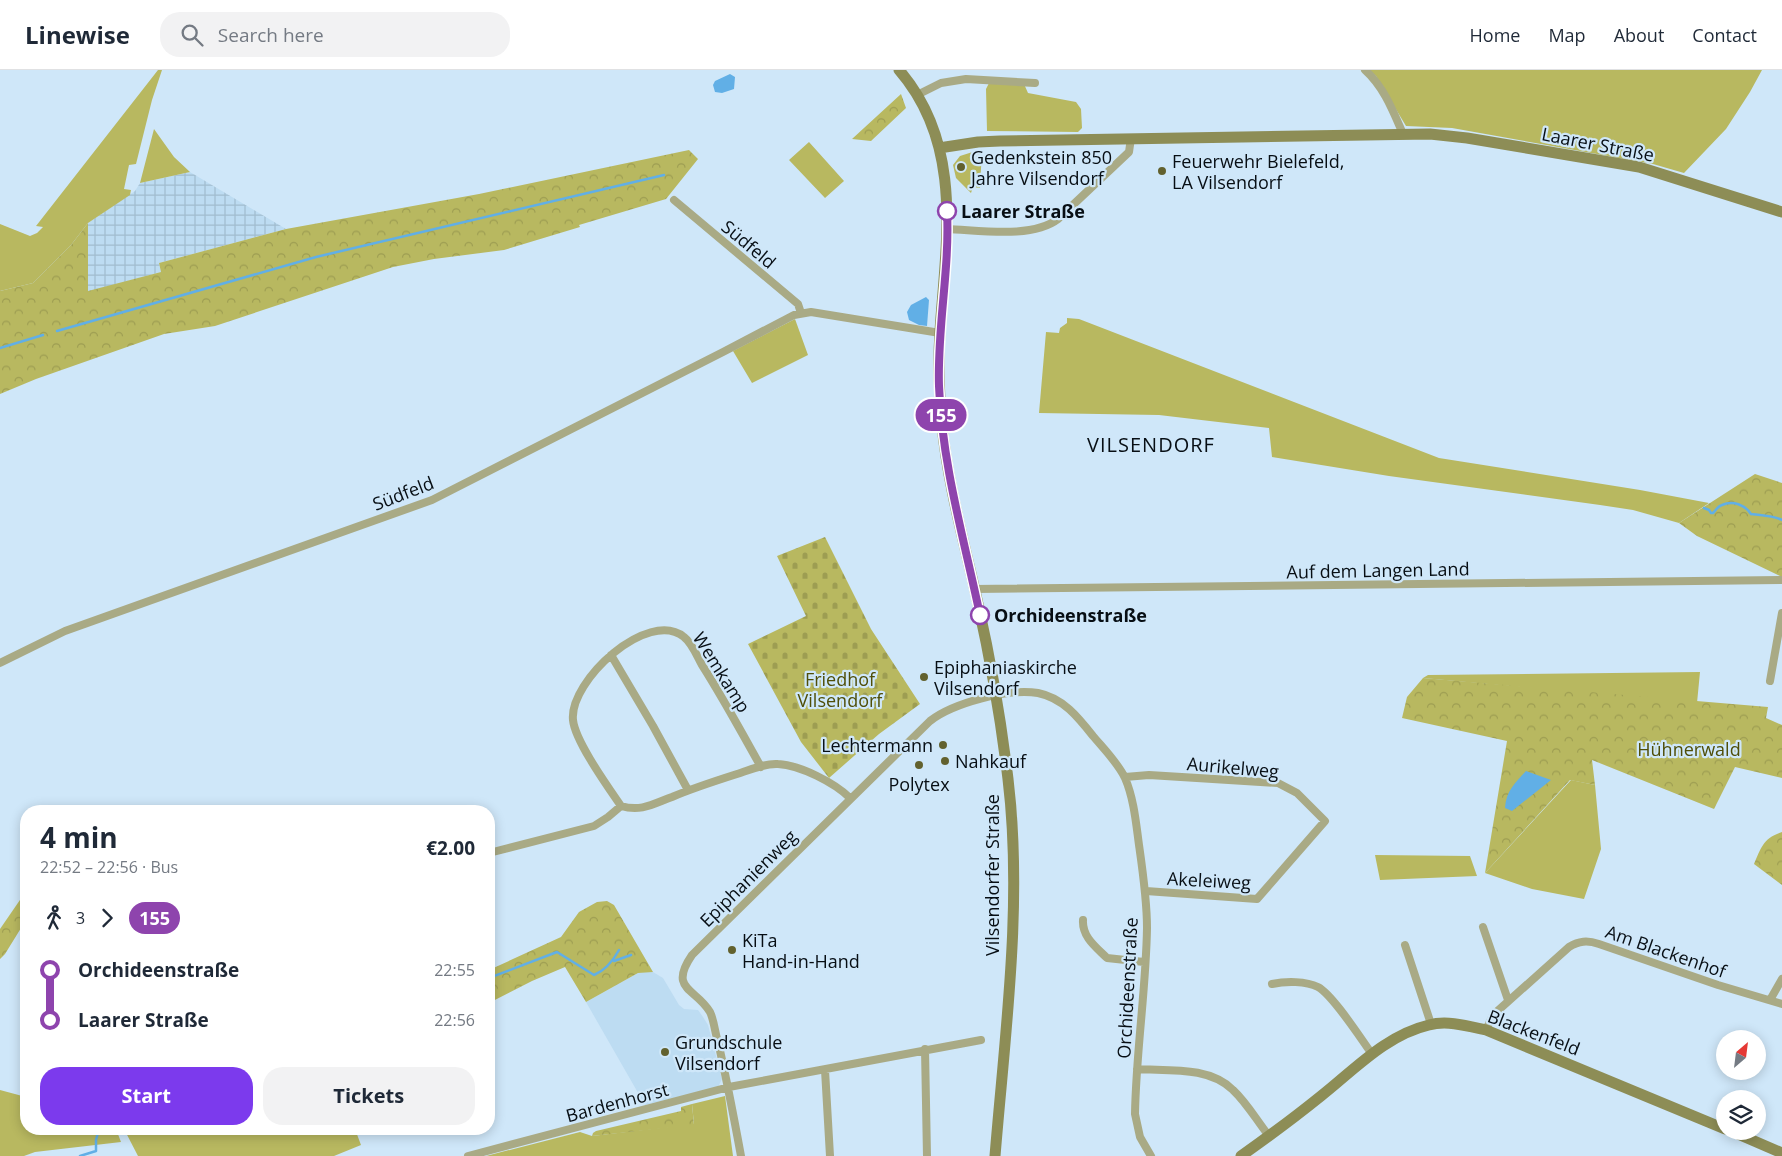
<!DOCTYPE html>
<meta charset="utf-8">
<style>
body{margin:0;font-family:"Open Sans",sans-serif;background:#f2f2f3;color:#1f2937;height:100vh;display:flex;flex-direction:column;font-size:19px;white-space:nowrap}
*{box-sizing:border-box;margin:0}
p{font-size:16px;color:#747a83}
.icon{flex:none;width:28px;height:28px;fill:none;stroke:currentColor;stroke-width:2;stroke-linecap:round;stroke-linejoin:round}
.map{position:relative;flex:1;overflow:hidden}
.panel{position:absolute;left:20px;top:735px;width:475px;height:330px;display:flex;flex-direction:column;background:#fff;border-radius:20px;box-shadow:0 2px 12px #0003}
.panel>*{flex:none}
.badge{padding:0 10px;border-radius:16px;font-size:18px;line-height:32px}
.needle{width:32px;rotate:28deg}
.fabs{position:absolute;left:1716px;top:960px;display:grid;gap:10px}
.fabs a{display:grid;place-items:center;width:50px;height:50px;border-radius:50%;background:#fff;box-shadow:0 2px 12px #0003;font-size:25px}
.map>.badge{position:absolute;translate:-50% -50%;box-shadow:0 0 0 2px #fff}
.legs{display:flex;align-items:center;gap:8px;height:55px;padding:0 20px;font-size:16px}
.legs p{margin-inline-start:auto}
.summary{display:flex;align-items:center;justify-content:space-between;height:85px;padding:0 20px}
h1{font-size:28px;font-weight:700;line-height:38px}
.primary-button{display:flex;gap:10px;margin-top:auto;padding:10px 20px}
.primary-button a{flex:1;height:58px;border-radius:20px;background:#7c3aed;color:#fff;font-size:20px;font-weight:700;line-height:58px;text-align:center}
.primary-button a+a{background:#f2f2f3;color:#1f2937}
ul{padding:0 20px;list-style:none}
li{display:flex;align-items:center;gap:18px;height:50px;font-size:19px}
li i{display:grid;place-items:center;width:8px;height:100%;margin:0 6px;background:currentColor}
li i::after{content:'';width:12px;height:12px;margin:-6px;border:4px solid;border-radius:50%;background:#fff}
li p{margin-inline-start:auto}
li:first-child i{background:linear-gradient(#0000 50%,currentColor 0)}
li:last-child i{background:linear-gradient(currentColor 50%,#0000 0)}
header{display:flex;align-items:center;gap:30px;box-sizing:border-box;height:70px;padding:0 25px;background:#fff;border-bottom:1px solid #e0e1e3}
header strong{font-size:24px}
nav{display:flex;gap:28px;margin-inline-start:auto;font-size:18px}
.search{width:350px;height:45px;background:#f2f2f3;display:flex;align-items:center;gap:12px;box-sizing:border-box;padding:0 18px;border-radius:20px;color:#747a83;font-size:19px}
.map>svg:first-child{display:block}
</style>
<header>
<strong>Linewise</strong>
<div class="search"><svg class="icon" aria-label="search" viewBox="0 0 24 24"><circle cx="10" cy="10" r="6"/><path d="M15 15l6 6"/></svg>Search here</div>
<nav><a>Home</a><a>Map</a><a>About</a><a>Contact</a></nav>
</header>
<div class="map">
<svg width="1782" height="1086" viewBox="0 0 1782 1086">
<defs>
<pattern id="industrial-grid" width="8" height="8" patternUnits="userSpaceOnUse" patternTransform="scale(1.25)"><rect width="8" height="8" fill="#bddcf2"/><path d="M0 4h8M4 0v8" fill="none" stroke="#a1bccf"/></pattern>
<pattern id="forest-crowns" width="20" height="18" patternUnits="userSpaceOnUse" patternTransform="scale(1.25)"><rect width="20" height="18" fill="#b8b860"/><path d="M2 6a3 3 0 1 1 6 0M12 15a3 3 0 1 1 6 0" fill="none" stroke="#9d9d52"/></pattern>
<pattern id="cemetery-stones" width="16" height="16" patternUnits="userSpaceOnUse" patternTransform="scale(1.25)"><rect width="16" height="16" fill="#b8b860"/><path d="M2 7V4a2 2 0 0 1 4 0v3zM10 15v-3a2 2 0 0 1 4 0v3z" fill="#9d9d52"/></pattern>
</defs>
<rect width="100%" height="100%" fill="#cfe7f9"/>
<path fill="#bddcf2" d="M644 902H653L663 908 679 935 684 939 698 940 703 947 708 955 722 1009 718 1017 645 1035 586 932 638 903Z"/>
<path fill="url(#industrial-grid)" d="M190 102 286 159 159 193 161 202 88 222V153L135 121 140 113Z"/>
<path fill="#b8b860" d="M158 0H162L152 30 136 94 129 95 124 119 131 120 130 125 88 153 71 175 33 213 0 221V154L30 166 37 163 43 157 36 156Z
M1369 0H1762L1750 22 1726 59 1684 103 1653 94 1452 58 1406 56 1376 6Z
M989 13 1024 14 1028 23 1076 32 1081 39 1082 58 1078 62 987 61 986 19Z
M154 59 174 87 190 102 140 113Z
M809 72 844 111 825 128 789 90Z
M982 79 980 118 973 117 971 123 956 108 953 95 960 86Z
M1067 248 1079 249 1439 388 1640 420 1709 433 1679 453 1633 440 1600 435 1389 406 1272 387 1269 358 1159 345 1039 343 1046 262 1059 263 1060 258 1067 253Z
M795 249 808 285 752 313 733 281Z
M1700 602 1697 633 1423 608 1428 605Z
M1571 710 1595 715 1601 779 1584 829 1532 819 1485 803Z
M1375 785 1470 786 1477 806 1380 810Z
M0 1020 26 1027V1059H116L121 1072 35 1082 24 1086H0Z
M725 1026 733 1086H486L580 1062 592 1066 694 1054 692 1034Z
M124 1059H355L361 1075 334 1086H138Z"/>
<path fill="url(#forest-crowns)" d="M901 24 906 38 871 71 852 69Z
M689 80 698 89 666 129 579 155 580 157 504 180 434 189 393 197 215 256 164 264 36 309 0 324V221L33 213 71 175 88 153V221L161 202 159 193 286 159 479 124Z
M1755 404 1782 413V507L1697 466 1679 453Z
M1423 608 1768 637 1766 648 1782 655V708L1735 697 1714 739 1592 690 1595 715 1570 710 1485 803 1507 671 1402 648 1407 627Z
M1782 762V815L1754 794C1761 778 1763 768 1782 762Z
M22 827 26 829V850L5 884 0 889V859Z
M607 831 614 835 653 902 638 903 586 932 565 897 532 911 489 933V900L561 867 579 842 597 832Z
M692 1034 694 1055 592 1066 593 1063 596 1061 681 1041V1037Z"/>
<path fill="url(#cemetery-stones)" d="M825 467 871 559 920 634 879 664 829 708 801 672 748 574 806 546 777 486Z"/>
<path fill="#61afe6" d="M730 4 735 7 734 19 722 23 715 22 713 15 715 11Z
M926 227 929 230 927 256 919 255 909 250 907 242 911 235Z
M1526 701 1551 710 1512 741 1505 738C1506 721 1515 713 1526 701Z"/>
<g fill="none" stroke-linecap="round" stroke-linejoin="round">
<path stroke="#61afe6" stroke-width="2.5" d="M57 261 316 187 664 105
M0 278 43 265
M1704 438 1709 440 1711 443H1713C1716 440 1718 436 1722 435 1733 430 1745 435 1751 444 1759 445 1775 446 1782 450
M614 891 631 885
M489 908 557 882 594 905C606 900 613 891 619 880
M80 1086 96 1081V1070L99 1059"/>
<path stroke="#a9aa85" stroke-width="8" d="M1365 0C1384 17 1393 41 1403 64
M917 25 941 13 966 9 1035 13
M674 130 798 234 801 243
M947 159C979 160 1032 169 1058 149L1129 82 1131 68
M975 519 1782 510
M611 585 653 656 688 720
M0 593 65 561 432 430 723 282 794 245 811 242 940 263
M1770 611 1782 543
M761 697C742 663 723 628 702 595 697 586 692 573 684 567 648 538 569 611 573 650 575 671 608 717 621 736 641 742 653 734 672 727 693 718 715 711 737 704 750 700 765 693 778 694 800 695 835 713 850 728
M1125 707 1149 705 1278 713 1297 723 1325 751 1257 829 1146 821
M489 783 594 756 608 747 621 736
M1083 850C1082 867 1096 877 1107 888L1144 892
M1483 857 1508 930
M1405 875 1431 954
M1272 914C1286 911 1306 911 1318 917 1333 925 1361 969 1372 984
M1770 930 1782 909
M1486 960 1493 945 1569 877C1579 871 1587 870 1599 874L1718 915 1782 934
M925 979 927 1086
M1137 999C1168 1001 1209 996 1233 1020 1247 1033 1257 1051 1269 1066
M825 1000 830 1086
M468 1086 729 1017 981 970
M741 1086C734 1048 727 1010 718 972 715 963 714 950 710 942 696 918 668 920 692 885L930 651C953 633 1009 618 1038 623 1063 628 1078 647 1093 666 1104 679 1118 693 1125 708 1134 729 1136 753 1139 775 1143 803 1147 830 1147 858 1146 920 1136 982 1135 1044L1140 1067 1151 1086"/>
<path stroke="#8d8d56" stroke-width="11" d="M899 0C964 75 946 171 940 261 938 292 939 324 942 355 948 416 965 475 978 534 991 592 1001 651 1008 709 1023 833 1005 963 995 1086
M939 78 978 72 1000 71 1430 64 1467 68 1639 97 1782 142
M1731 1061 1782 1083
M1241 1086C1268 1067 1295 1047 1321 1026 1354 1000 1386 965 1429 955 1447 950 1468 956 1486 960L1725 1059"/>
</g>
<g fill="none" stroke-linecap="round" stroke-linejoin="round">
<g stroke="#fff" stroke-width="11">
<path id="line-1" d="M947 141C950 199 937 257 939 316 942 394 964 469 980 545"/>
</g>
<use href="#line-1" stroke="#8e44ad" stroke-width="8"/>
</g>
<g fill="#62612e" stroke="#cfe7f9" stroke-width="2">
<circle cx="961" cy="97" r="5"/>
<circle cx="1162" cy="101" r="5"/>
<circle cx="924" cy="607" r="5"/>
<circle cx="943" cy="675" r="5"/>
<circle cx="945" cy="691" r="5"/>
<circle cx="919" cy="695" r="5"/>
<circle cx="732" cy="880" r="5"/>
<circle cx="665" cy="982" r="5"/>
</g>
<g fill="#fff" stroke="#8e44ad" stroke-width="2.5">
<circle cx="947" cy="141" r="9"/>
<circle cx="980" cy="545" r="9"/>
</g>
<g text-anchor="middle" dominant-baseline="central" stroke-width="4.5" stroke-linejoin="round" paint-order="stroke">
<g font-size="18" fill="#070e14" stroke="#cfe7f9">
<text transform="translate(1598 74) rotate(11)">Laarer Straße</text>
<text transform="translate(749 174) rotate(40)">Südfeld</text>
<text transform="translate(403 423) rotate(-21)">Südfeld</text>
<text transform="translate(1378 500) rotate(-1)">Auf dem Langen Land</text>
<text transform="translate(722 602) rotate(58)">Wemkamp</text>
<text transform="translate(1233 697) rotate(5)">Aurikelweg</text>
<text transform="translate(992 805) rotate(-90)">Vilsendorfer Straße</text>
<text transform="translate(748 808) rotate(-45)">Epiphanienweg</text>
<text transform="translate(1209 810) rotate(3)">Akeleiweg</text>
<text transform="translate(1666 881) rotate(19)">Am Blackenhof</text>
<text transform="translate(1127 918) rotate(-87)">Orchideenstraße</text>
<text transform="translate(1534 962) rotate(21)">Blackenfeld</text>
<text transform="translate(617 1032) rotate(-15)">Bardenhorst</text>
</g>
<g font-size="18" fill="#070e14" stroke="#cfe7f9" text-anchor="start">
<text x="971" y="87">Gedenkstein 850<tspan x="971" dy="21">Jahre Vilsendorf</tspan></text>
<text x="1172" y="91">Feuerwehr Bielefeld,<tspan x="1172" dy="21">LA Vilsendorf</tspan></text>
<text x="934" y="597">Epiphaniaskirche<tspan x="934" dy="21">Vilsendorf</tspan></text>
<text x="933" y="675" text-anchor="end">Lechtermann</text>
<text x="955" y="691">Nahkauf</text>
<text x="919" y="714" text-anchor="middle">Polytex</text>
<text x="742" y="870">KiTa<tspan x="742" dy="21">Hand-in-Hand</tspan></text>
<text x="675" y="972">Grundschule<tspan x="675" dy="21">Vilsendorf</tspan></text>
</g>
<g font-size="18" font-weight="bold" fill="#070e14" stroke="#cfe7f9" text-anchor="start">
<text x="961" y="141">Laarer Straße</text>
<text x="994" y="545">Orchideenstraße</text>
</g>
<g font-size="18" fill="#4f4e08" stroke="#cfe7f9">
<text x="840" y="609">Friedhof<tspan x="840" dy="21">Vilsendorf</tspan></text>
<text x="1689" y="679">Hühnerwald</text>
</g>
<g font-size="20" letter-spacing="1" fill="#070e14" stroke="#cfe7f9">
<text x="1151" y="374">VILSENDORF</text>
</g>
</g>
</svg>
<div class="fabs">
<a><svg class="needle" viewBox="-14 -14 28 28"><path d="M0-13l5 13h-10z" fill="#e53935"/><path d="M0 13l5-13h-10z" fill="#747a83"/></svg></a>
<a><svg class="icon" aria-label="layers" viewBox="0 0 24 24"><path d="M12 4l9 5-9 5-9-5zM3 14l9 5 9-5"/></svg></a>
</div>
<b class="badge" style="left:941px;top:345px;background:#8e44ad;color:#fff">155</b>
<section class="panel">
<div class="summary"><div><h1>4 min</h1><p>22:52 – 22:56 · Bus</p></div><b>€2.00</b></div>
<div class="legs"><svg class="icon" aria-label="walk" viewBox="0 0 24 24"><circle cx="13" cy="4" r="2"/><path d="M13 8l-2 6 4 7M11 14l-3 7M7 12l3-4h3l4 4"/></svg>3<svg class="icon" aria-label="forward" viewBox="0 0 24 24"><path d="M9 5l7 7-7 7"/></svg><b class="badge" style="background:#8e44ad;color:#fff">155</b></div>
<ul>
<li><i style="color:#8e44ad"></i><b>Orchideenstraße</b><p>22:55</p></li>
<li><i style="color:#8e44ad"></i><b>Laarer Straße</b><p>22:56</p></li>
</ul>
<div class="primary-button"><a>Start</a><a>Tickets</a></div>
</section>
</div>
